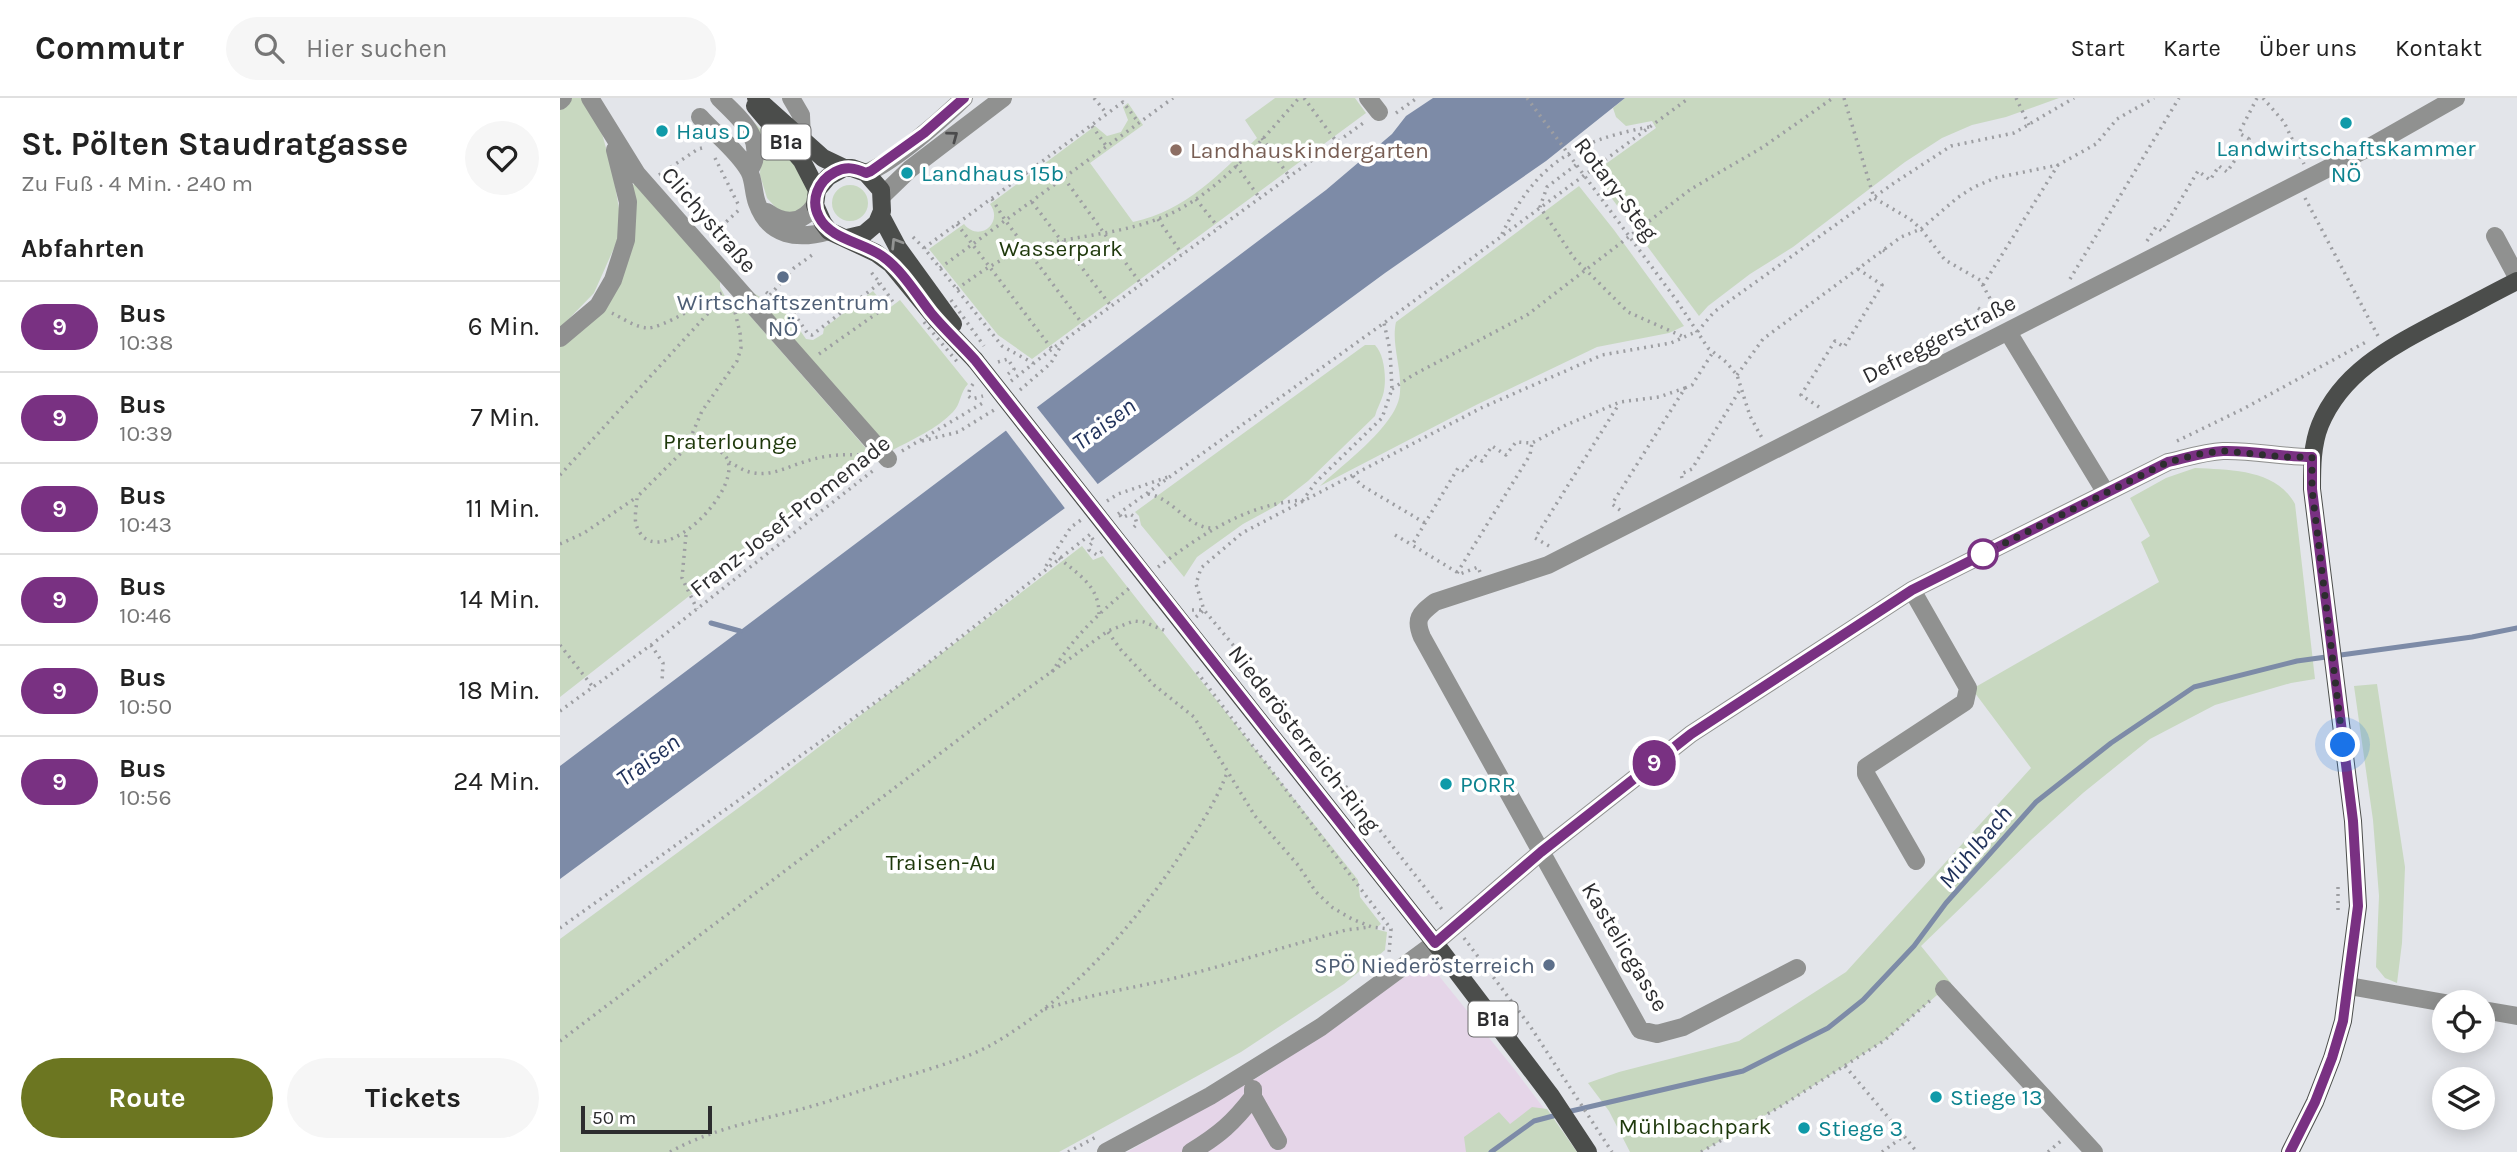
<!DOCTYPE html>
<html lang="de">
<meta charset="utf-8">
<style>
body{margin:0;font-family:Karla,sans-serif;background:#f6f6f6;color:#222;height:100vh;display:flex;flex-direction:column;font-size:26px;white-space:nowrap}
*{box-sizing:border-box;margin:0}
p{font-size:23px;color:#767676}
.icon{flex:none;width:38px;height:38px;fill:none;stroke:currentColor;stroke-width:2;stroke-linecap:round;stroke-linejoin:round}
.map{position:relative;flex:1;overflow:hidden}
.details{display:flex;flex-direction:column;background:#fff;width:560px}
.details>*{flex:none}
.badge{padding:0 14px;border-radius:23px;font-size:24px;line-height:46px}
.buttons{position:absolute;left:1872px;top:892px;display:grid;gap:14px}
.buttons a{display:grid;place-items:center;width:63px;height:63px;border-radius:50%;background:#fff;box-shadow:0 4px 18px #0003;font-size:35px}
.scale{position:absolute;left:21px;bottom:18px;width:131px;box-sizing:border-box;padding-left:7px;border:4px solid #2d2d2f;border-top:0;font-size:19px;line-height:24px;white-space:nowrap;color:#2d2d2f;-webkit-text-stroke:5px #fff;paint-order:stroke}
.you{position:absolute;width:35px;height:35px;margin:-18px;border:5px solid #fff;border-radius:50%;background:#1a73e8;box-shadow:0 0 0 10px #1a73e833}
.map>.badge{position:absolute;translate:-50% -50%;box-shadow:0 0 0 4px #fff}
h2{padding:0 21px;font-size:26px;line-height:63px}
.round{display:grid;place-items:center;flex:none;width:74px;height:74px;border-radius:37px;background:#f6f6f6}
.summary{display:flex;align-items:center;justify-content:space-between;height:119px;padding:0 21px}
h1{font-size:33px;font-weight:700;line-height:52px}
.primary-button{display:flex;gap:14px;margin-top:auto;padding:14px 21px}
.primary-button a{flex:1;height:80px;border-radius:42px;background:#6c7621;color:#fff;font-size:28px;font-weight:700;line-height:80px;text-align:center}
.primary-button a+a{background:#f6f6f6;color:#222}
ul{padding:0;list-style:none}
li{display:flex;align-items:center;gap:21px;height:91px;padding:0 21px;border-top:2px solid #e0e0e0}
li div{flex:1}
li b{display:block;font-size:26px}
li em{font-style:normal}
li .badge{min-width:77px;font-weight:700;text-align:center}
header{display:flex;align-items:center;gap:42px;box-sizing:border-box;height:98px;padding:0 35px;background:#fff;border-bottom:2px solid #e0e0e0}
header strong{font-size:33px}
nav{display:flex;gap:38px;margin-inline-start:auto;font-size:24px}
.search{width:490px;height:63px;background:#f6f6f6;display:flex;align-items:center;gap:18px;box-sizing:border-box;padding:0 24px;border-radius:38px;color:#767676;font-size:26px}
main{display:flex;flex:1;min-height:0}
.map>svg:first-child{display:block}
</style>
<header>
<strong>Commutr</strong>
<div class="search"><svg class="icon" aria-label="search" viewBox="0 0 24 24"><circle cx="10" cy="10" r="6"/><path d="M15 15l6 6"/></svg>Hier suchen</div>
<nav><a>Start</a><a>Karte</a><a>Über uns</a><a>Kontakt</a></nav>
</header>
<main>
<section class="details">
<div class="summary"><div><h1>St. Pölten Staudratgasse</h1><p>Zu Fuß · 4 Min. · 240 m</p></div><a class="round"><svg class="icon" aria-label="heart" viewBox="0 0 24 24"><path d="M12 20l-8-8c-3-5 5-10 8-4 3-6 11-1 8 4z"/></svg></a></div>
<h2>Abfahrten</h2>
<ul>
<li><span class="badge" style="background:#793182;color:#fff">9</span><div><b>Bus</b><p>10:38</p></div><em>6 Min.</em></li>
<li><span class="badge" style="background:#793182;color:#fff">9</span><div><b>Bus</b><p>10:39</p></div><em>7 Min.</em></li>
<li><span class="badge" style="background:#793182;color:#fff">9</span><div><b>Bus</b><p>10:43</p></div><em>11 Min.</em></li>
<li><span class="badge" style="background:#793182;color:#fff">9</span><div><b>Bus</b><p>10:46</p></div><em>14 Min.</em></li>
<li><span class="badge" style="background:#793182;color:#fff">9</span><div><b>Bus</b><p>10:50</p></div><em>18 Min.</em></li>
<li><span class="badge" style="background:#793182;color:#fff">9</span><div><b>Bus</b><p>10:56</p></div><em>24 Min.</em></li>
</ul>
<div class="primary-button"><a>Route</a><a>Tickets</a></div>
</section>
<div class="map">
<svg width="1957" height="1054" viewBox="0 0 1957 1054">
<rect width="100%" height="100%" fill="#e3e5ea"/>
<path fill="#e5d5e8" d="M875 873 955 972 985 1012 1011 1054H567L700 978 852 874Z"/>
<path fill="#c8d8c0" d="M0 0H22L41 32 53 75 60 117 58 141 34 195 0 230Z
M715 0H795L806 15 472 261 438 237 369 151 404 126C419 145 444 125 430 106L535 28 547 38 561 34 568 22 563 9 568 5 583 27 530 65 573 124C627 112 659 76 697 40L685 22Z
M1065 0H1499L1446 19 1412 27 1382 40 1345 64 1233 149 1190 176 1148 208 1139 218 1033 75 1096 30 1092 23 1066 28 1056 19 1053 10Z
M194 24 210 41 214 38 248 86 249 103 234 117 218 112 207 100 200 77 201 43Z
M75 86 160 183V189L167 202 178 204 311 356 0 599V247L52 198 70 88Z
M272 105a18 18 0 1 1 36 0a18 18 0 1 1-36 0Z
M1019 88 1054 132 1124 228 1109 235 1037 249 916 307 760 388C783 366 839 326 840 294 842 270 831 246 836 224Z
M184 189 230 218 246 241 253 242 263 236 264 230 313 193 328 211 340 202 408 286C400 294 401 306 393 314 377 331 351 342 331 353Z
M805 247H815C825 257 827 283 823 297 821 304 817 310 815 318L748 383 716 408 683 426 637 459 624 479 581 427 579 418 575 414Z
M1635 370C1671 372 1716 371 1735 406L1755 581 1731 585 1655 607 1590 641 1523 695 1472 741 1361 848 1391 885 1325 942 1223 1007 1141 1054H1070L1049 1013 1028 985 1059 974 1179 943 1286 874 1471 670 1412 591 1599 484 1581 444 1590 438 1570 400 1606 380Z
M522 448 533 462 543 458 798 782 800 799 821 826 815 831 827 834 825 852 784 886 681 954 499 1054H0V841L196 697Z
M1817 586 1845 769 1842 845 1837 885 1825 880 1816 869 1819 798 1813 722 1794 588Z
M972 1009 987 1011 1017 1054H906L904 1039 939 1014 950 1026Z"/>
<path fill="#7d8ba7" d="M873 0H1065L986 63 825 175 0 781V668L766 92 832 36 846 18Z"/>
<path fill="#e3e5ea" d="M475 307 540 389 507 413 444 330Z"/>
<g fill="none" stroke-linecap="round" stroke-linejoin="round">
<path stroke="#7d8ba7" stroke-width="5" d="M151 525 180 533
M1007 1014 1183 973 1268 930 1303 902 1354 848 1386 805 1476 704 1551 645 1634 589 1737 563 1912 539 1957 530
M931 1054 974 1023 997 1017"/>
<path stroke="#9d9ea2" stroke-width="3.5" stroke-dasharray="2 5" stroke-linecap="butt" d="M534 0 547 16
M744 0 776 43
M1284 0 1314 100 1350 121 1361 131 1397 100 1414 89 1435 80 1498 67 1536 46 1557 21 1594 0
M1456 0 1469 27
M1703 0 1724 24 1744 66
M836 15 857 0
M532 28 547 49
M702 40 729 78
M155 60 178 106
M676 67 699 99
M1016 67 987 89 980 109 1014 160 1068 214 1124 239
M99 77 138 51 146 49
M504 80 581 186
M1745 100 1818 238
M432 101 445 122 524 228
M636 101 658 129
M472 104 551 208
M598 121 622 156
M397 126 492 251
M942 136C976 66 1014 43 1089 29
M151 138 180 111
M353 139 364 150 442 248 473 265
M1587 143 1596 129 1602 133 1638 73 1650 82 1659 68 1667 74 1689 41 1679 35 1697 0
M364 150 563 4 579 25
M1323 152 1329 155
M380 170 613 0
M1510 181 1619 0
M1423 187 1498 67
M397 191C419 175 440 160 467 151 509 138 556 137 598 121 656 99 698 46 739 0
M206 194 235 217 248 236 252 237 320 185 311 174
M210 197 234 170 255 155
M1117 203 1148 250 1166 264 1177 277 1190 318 1202 340
M1418 210 1434 220
M52 215C62 220 75 229 87 230 102 231 146 202 162 195
M259 256 333 204 320 185
M438 264 448 261 454 271 448 276
M1177 277 1203 241 1341 139 1361 131 1385 162 1420 182 1440 219
M451 283 492 251 806 23
M413 286 410 290 408 298 412 301 423 298
M832 291 853 277 967 217 1131 91 1203 49 1273 0
M460 292 491 265 503 244
M1259 309 1241 297 1275 243 1284 249 1322 187 1298 171
M362 343 398 334 434 312
M1617 343 1683 311 1806 244
M142 345C151 349 165 353 168 363 179 399 92 480 76 426 74 418 77 407 77 399L127 349Z
M127 348 142 313 177 263 181 250 180 235 175 214
M342 353 426 303
M169 364C177 368 185 374 194 375 213 378 229 368 247 363 265 357 284 356 302 357
M0 377 163 199
M793 378 801 387 865 425
M1122 380 1121 376 1132 371 1181 290
M588 396C614 400 628 432 655 430
M547 403 558 396 608 379
M1060 412 1052 406 1125 290 1132 287 1153 254
M558 416 824 225 1129 0
M560 417 562 420 570 416 575 419 577 426 571 432
M126 437 122 480 137 511
M835 437 852 447
M532 440 534 443 530 447 529 452 537 457 544 452
M0 446 24 435 77 399
M989 448 975 440 1059 306
M499 460C519 477 539 488 539 516
M486 468 511 429 521 422
M598 469C642 436 687 406 743 402L756 384 822 320 832 291 830 252 824 225
M920 474 918 469 900 476 852 447 898 370 904 373 914 358 922 363 932 348 946 357 956 344 972 345 1006 327 1060 304 1099 299 1125 290
M897 475 970 357 972 345
M632 512H644L708 589 884 814
M636 519 644 512 636 486 641 470 682 435 921 310 1042 257 1111 245 1124 239 1138 233 1154 214 1334 85 1391 48 1454 35 1514 0
M548 534 561 552 594 587 634 619 695 718 738 767 756 794 773 810 792 821 812 829 829 831
M0 547 33 589
M91 547 103 565 102 583
M492 574C513 539 541 513 572 488
M637 574 831 831 829 856 827 858
M0 613 91 547 315 371
M1778 789V816
M0 830 348 581 532 435
M904 840 970 928 1052 1054
M485 911C533 895 582 889 631 876 683 862 734 846 786 832L810 829
M0 943 423 623 548 533 574 523 584 524 606 533
M1285 968 1344 1038
M110 1054C158 1027 215 1020 266 1004 297 994 327 984 357 975 382 967 409 959 431 947 508 903 568 834 617 762 636 734 655 706 667 675
M508 1054 536 1039
M1141 1054 1223 1007 1325 942 1372 901
M1322 1054 1344 1038 1357 1054
M1488 1054 1501 1043"/>
<path stroke="#909190" stroke-width="18" d="M30 0 77 76 328 361
M159 0C179 20 209 43 189 73
M231 0 241 17 242 41
M808 0 819 14
M0 3 3 0
M140 19C155 36 178 53 189 73 194 82 193 94 197 105 209 139 238 142 269 133
M306 75C334 64 381 22 404 0
M322 98 350 71 443 0
M207 114C225 127 242 126 255 107
M1935 138 1957 179
M1448 234 1546 395
M0 240 38 208 53 182 66 142 68 104 55 52
M1352 492 1408 590 1405 604 1306 669V676L1356 763
M1237 870 1123 929 1097 936 1080 932 862 539C854 520 860 516 875 504L988 467 1806 51 1896 0
M1789 888 1885 905
M1384 891 1534 1054
M1923 912 1957 918
M693 991V999L718 1043
M546 1054 650 998 761 929 875 845 981 754 1131 636 1283 537 1352 492 1608 364C1626 360 1644 354 1663 353 1691 352 1723 359 1752 359
M631 1054C659 1037 673 1025 693 999"/>
<path stroke="#4b4d4b" stroke-width="18" d="M196 0 263 60 284 70H292L306 75 321 92 322 113 317 125 304 136 287 140
M195 8 242 63 257 92
M284 70 268 79 257 92 255 107 263 125 269 133 316 155 331 166 377 222 415 262
M321 118 338 150 393 226
M600 497 875 845 991 998 1028 1054
M1730 1054 1755 1004 1772 960 1783 923 1798 808 1793 723 1752 391C1752 369 1752 347 1760 327 1782 273 1833 248 1880 223 1906 210 1931 196 1957 183"/>
<path stroke="#9d9ea2" stroke-width="3.5" stroke-dasharray="2 5" stroke-linecap="butt" d="M967 0 1117 203
M391 202 424 248
M364 224 399 266"/>
<path stroke="#4b4d4b" stroke-width="18" d="M415 262 600 497"/>
</g>
<defs><path id="oneway-chevron" d="M-2-3.5L2.5 0L-2 3.5" fill="none" stroke-width="1.6" stroke-linecap="round" stroke-linejoin="round" transform="scale(1.75)"/></defs>
<use stroke="#4b4b4c" href="#oneway-chevron" transform="translate(393 38) rotate(-37)"/>
<use stroke="#939493" href="#oneway-chevron" transform="translate(336 145) rotate(-122)"/>
<g fill="none" stroke-linecap="round" stroke-linejoin="round">
<g stroke="#fff" stroke-width="16">
<path id="line" d="M404 0 364 35 311 73 306 75C295 70 286 68 275 74 258 83 250 102 259 119 270 141 302 144 322 158 342 172 356 196 371 215 385 232 401 246 415 262L875 845 981 754 1131 636 1283 537 1352 492 1608 364C1626 360 1644 354 1663 353 1692 352 1723 359 1752 359V391L1793 723 1798 808 1783 923 1772 960 1755 1004 1730 1054"/>
</g>
<use href="#line" stroke="#793182" stroke-width="10"/>
<path stroke="#2d2d2f" stroke-width="7" stroke-dasharray="0 12.6" d="M1423 456 1608 364 1644 355 1665 353 1726 359H1752V391L1783 647"/>
</g>
<g fill="#0f9aa8" stroke="#fff" stroke-width="2.5">
<circle cx="1786" cy="25" r="7"/>
<circle cx="102" cy="33" r="7"/>
<circle cx="347" cy="75" r="7"/>
<circle cx="886" cy="686" r="7"/>
<circle cx="1376" cy="999" r="7"/>
<circle cx="1244" cy="1030" r="7"/>
</g>
<circle fill="#8d6e63" stroke="#fff" stroke-width="2.5" cx="616" cy="52" r="7"/>
<g fill="#5c6f8a" stroke="#fff" stroke-width="2.5">
<circle cx="223" cy="179" r="7"/>
<circle cx="989" cy="867" r="7"/>
</g>
<circle fill="#fff" stroke="#793182" stroke-width="3.5" cx="1423" cy="456" r="14"/>
<g text-anchor="middle" dominant-baseline="central" stroke-width="7" stroke-linejoin="round" paint-order="stroke">
<g fill="#fff" stroke="#6c6c6d" stroke-width="2">
<rect x="201.5" y="26.5" width="49" height="35" rx="5"/>
<rect x="908.5" y="903.5" width="49" height="35" rx="5"/>
</g>
<g font-size="21" font-weight="bold" fill="#2d2d2f">
<text x="226" y="44">B1a</text>
<text x="933" y="921">B1a</text>
</g>
<g font-size="23" fill="#0d838f" stroke="#fff" text-anchor="start">
<text x="116" y="33">Haus D</text>
<text x="1786" y="50" text-anchor="middle">Landwirtschaftskammer<tspan x="1786" dy="26">NÖ</tspan></text>
<text x="361" y="75">Landhaus 15b</text>
<text x="900" y="686">PORR</text>
<text x="1390" y="999">Stiege 13</text>
<text x="1258" y="1030">Stiege 3</text>
</g>
<g font-size="23" fill="#785e54" stroke="#fff" text-anchor="start">
<text x="630" y="52">Landhauskindergarten</text>
</g>
<g font-size="23" fill="#2d2d2f" stroke="#fff">
<text transform="translate(1056 91) rotate(53)">Rotary-Steg</text>
<text transform="translate(149 122) rotate(49)">Clichystraße</text>
<text transform="translate(1379 241) rotate(-27)">Defreggerstraße</text>
<text transform="translate(230 418) rotate(-38)">Franz-Josef-Promenade</text>
<text transform="translate(744 641) rotate(52)">Niederösterreich-Ring</text>
<text transform="translate(1065 849) rotate(59)">Kastelicgasse</text>
</g>
<g font-size="23" fill="#1e380b" stroke="#fff">
<text x="501" y="150">Wasserpark</text>
<text x="170" y="343">Praterlounge</text>
<text x="381" y="764">Traisen-Au</text>
<text x="1135" y="1028">Mühlbachpark</text>
</g>
<g font-size="23" fill="#4e5e75" stroke="#fff">
<text x="223" y="204">Wirtschaftszentrum<tspan x="223" dy="26">NÖ</tspan></text>
<text x="975" y="867" text-anchor="end">SPÖ Niederösterreich</text>
</g>
<g font-size="24" font-style="italic" fill="#20325b" stroke="#fff">
<text transform="translate(544 326) rotate(-36)">Traisen</text>
<text transform="translate(88 662) rotate(-36)">Traisen</text>
<text transform="translate(1415 749) rotate(-50)">Mühlbach</text>
</g>
</g>
</svg>
<div class="buttons">
<a><svg class="icon" aria-label="locate" viewBox="0 0 24 24"><circle cx="12" cy="12" r="6"/><path d="M12 2v4M12 18v4M2 12h4M18 12h4"/></svg></a>
<a><svg class="icon" aria-label="layers" viewBox="0 0 24 24"><path d="M12 4l9 5-9 5-9-5zM3 14l9 5 9-5"/></svg></a>
</div>
<div class="scale">50 m</div>
<div class="you" style="left:1783px;top:647px"></div>
<b class="badge" style="left:1094px;top:665px;background:#793182;color:#fff">9</b>
</div>
</main>
